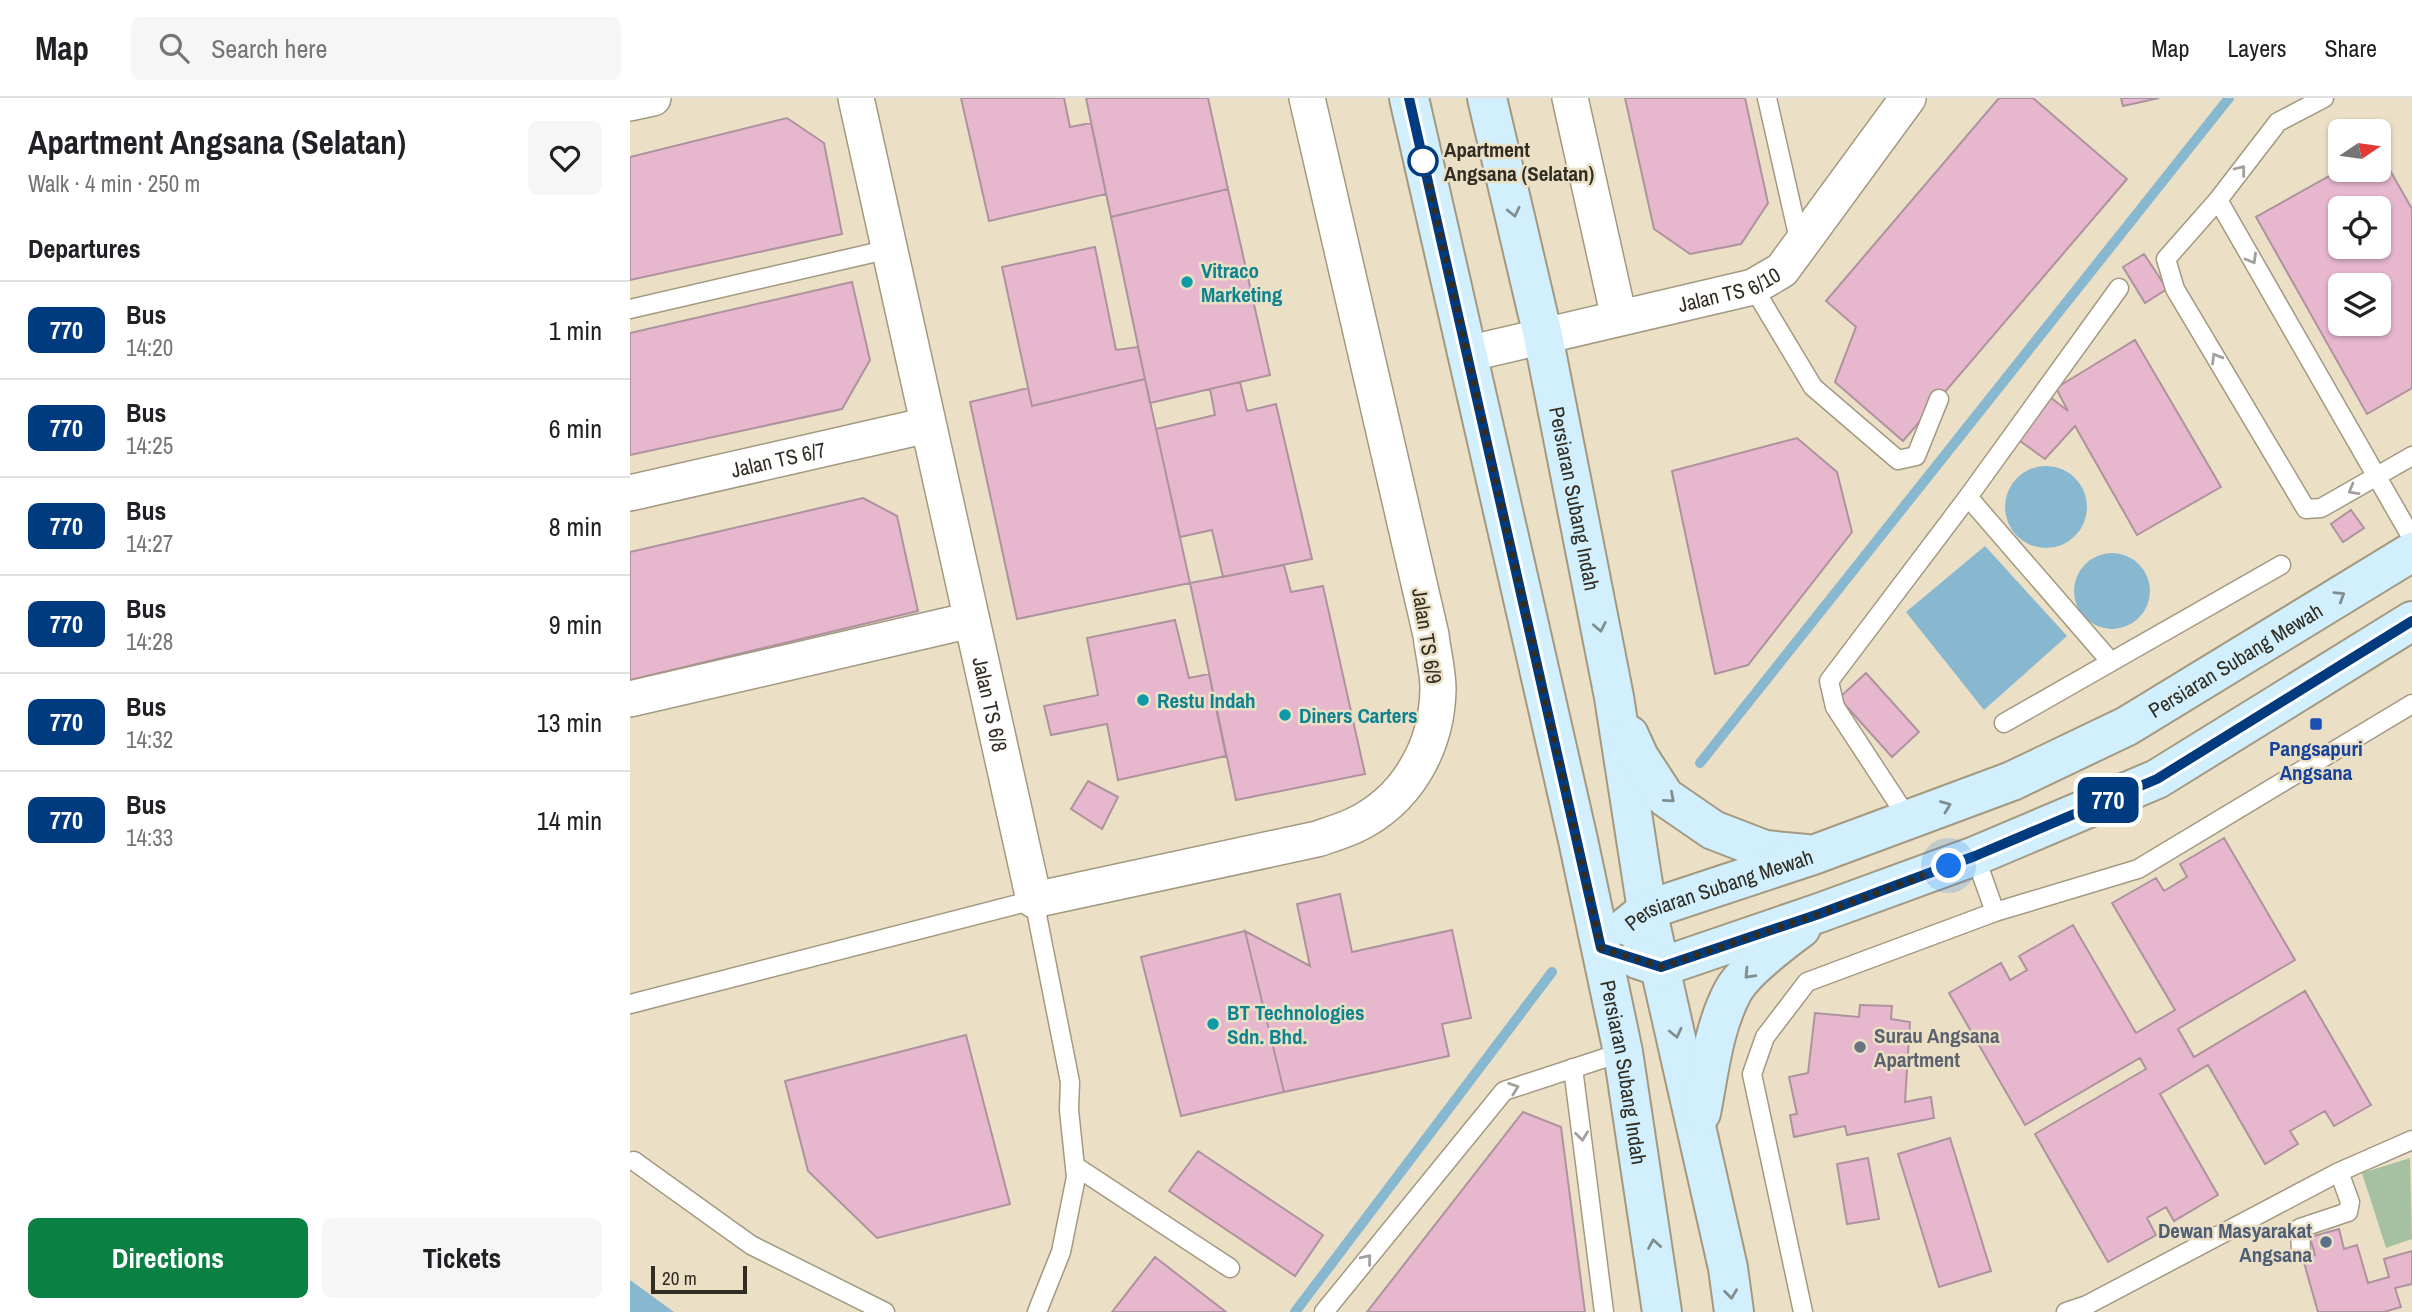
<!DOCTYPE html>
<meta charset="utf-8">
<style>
body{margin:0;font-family:"Archivo Narrow",sans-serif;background:#f6f6f6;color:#202124;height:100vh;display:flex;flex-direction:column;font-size:26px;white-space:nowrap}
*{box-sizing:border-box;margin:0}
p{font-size:23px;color:#757577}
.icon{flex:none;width:38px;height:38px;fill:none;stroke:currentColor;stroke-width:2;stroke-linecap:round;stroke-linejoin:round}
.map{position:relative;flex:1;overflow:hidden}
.sheet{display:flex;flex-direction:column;background:#fff;width:630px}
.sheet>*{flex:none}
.badge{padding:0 14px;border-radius:10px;font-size:24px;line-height:46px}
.needle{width:46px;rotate:77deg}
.fabs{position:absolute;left:1698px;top:21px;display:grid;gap:14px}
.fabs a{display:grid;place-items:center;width:63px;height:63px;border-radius:10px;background:#fff;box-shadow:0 2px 5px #0004;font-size:35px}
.scale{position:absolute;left:21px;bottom:18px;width:96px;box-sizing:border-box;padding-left:7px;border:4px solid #312d23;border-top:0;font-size:19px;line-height:24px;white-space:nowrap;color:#312d23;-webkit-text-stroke:5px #ebe0c6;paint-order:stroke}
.you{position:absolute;width:35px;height:35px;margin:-18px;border:5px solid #fff;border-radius:50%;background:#1a73e8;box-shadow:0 0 0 10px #1a73e833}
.map>.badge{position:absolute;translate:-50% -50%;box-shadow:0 0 0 4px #fff}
h2{padding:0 28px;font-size:26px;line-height:63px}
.round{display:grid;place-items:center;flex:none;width:74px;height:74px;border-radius:10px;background:#f6f6f6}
.headline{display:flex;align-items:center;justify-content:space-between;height:119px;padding:0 28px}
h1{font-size:33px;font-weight:700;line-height:52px}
.cta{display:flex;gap:14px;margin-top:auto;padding:14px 28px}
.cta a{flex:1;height:80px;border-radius:10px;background:#0b8043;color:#fff;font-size:28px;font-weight:700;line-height:80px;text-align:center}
.cta a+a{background:#f6f6f6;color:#202124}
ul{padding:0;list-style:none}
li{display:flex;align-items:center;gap:21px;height:98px;padding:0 28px;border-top:2px solid #e0e0e0}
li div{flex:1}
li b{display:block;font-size:26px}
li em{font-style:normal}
li .badge{min-width:77px;font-weight:700;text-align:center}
header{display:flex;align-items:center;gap:42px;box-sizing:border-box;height:98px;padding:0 35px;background:#fff;border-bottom:2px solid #e0e0e0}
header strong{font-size:33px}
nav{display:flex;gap:38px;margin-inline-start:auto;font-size:24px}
.search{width:490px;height:63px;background:#f6f6f6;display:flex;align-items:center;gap:18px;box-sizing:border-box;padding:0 24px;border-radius:10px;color:#757577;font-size:26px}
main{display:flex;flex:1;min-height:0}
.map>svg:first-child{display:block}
</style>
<header>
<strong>Map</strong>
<div class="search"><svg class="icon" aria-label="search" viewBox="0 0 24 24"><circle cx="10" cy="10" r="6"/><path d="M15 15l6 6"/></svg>Search here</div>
<nav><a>Map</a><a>Layers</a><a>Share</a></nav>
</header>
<main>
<section class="sheet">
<div class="headline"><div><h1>Apartment Angsana (Selatan)</h1><p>Walk · 4 min · 250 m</p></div><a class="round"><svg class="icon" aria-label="heart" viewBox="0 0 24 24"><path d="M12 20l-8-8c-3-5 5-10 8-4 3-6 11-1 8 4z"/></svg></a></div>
<h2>Departures</h2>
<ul>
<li><span class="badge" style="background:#003b80;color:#fff">770</span><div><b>Bus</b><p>14:20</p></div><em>1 min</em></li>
<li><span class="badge" style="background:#003b80;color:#fff">770</span><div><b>Bus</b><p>14:25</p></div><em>6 min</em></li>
<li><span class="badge" style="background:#003b80;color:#fff">770</span><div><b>Bus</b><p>14:27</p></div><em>8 min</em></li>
<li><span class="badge" style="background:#003b80;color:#fff">770</span><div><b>Bus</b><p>14:28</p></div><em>9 min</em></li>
<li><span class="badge" style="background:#003b80;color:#fff">770</span><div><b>Bus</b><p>14:32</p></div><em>13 min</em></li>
<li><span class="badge" style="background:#003b80;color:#fff">770</span><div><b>Bus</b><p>14:33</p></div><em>14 min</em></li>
</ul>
<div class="cta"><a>Directions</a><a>Tickets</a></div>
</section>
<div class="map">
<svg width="1782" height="1214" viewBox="0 0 1782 1214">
<rect width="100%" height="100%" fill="#ebe0c6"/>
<path fill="#a6c1a1" d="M1780 1060 1782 1141 1756 1150 1732 1075Z"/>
<path fill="#88b7d0" d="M1375 409a41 41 0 1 1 82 0a41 41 0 1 1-82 0Z
M1355 448 1437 538 1354 612 1276 514Z
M1444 493a38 38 0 1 1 76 0a38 38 0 1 1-76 0Z
M0 1182 44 1214H0Z"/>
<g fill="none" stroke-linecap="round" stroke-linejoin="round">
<path stroke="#88b7d0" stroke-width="10" d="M1070 665 1599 0
M665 1214 922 874"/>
</g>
<path fill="#e6b7cd" stroke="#ae939f" stroke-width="2" fill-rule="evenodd" d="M331 0H434L440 29 461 25 476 96 359 123Z
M456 0H578L598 91 481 119Z
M995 0H1115L1138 105 1111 146 1060 156 1024 131Z
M1369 0H1403L1497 81 1273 343 1205 284 1226 229 1196 203Z
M1491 0H1529L1493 8Z
M157 20 194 45 212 136 0 182V59Z
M1748 51 1782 111V290L1737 316 1626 119 1710 72H1748ZM1710 110H1748V149H1710ZM1710 187H1748V226H1710Z
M598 91 640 277 520 305 481 119Z
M465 149 486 252 508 249 515 281 402 308 372 169Z
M1514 156 1537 191 1515 205 1493 169Z
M222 184 240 262 212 311 0 357V235Z
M1505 242 1591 389 1507 437 1445 328 1415 361 1383 338 1416 296 1438 313 1426 290Z
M515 281 560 485 387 521 340 304 398 290 402 308Z
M610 284 617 313 646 306 682 461 593 479 582 432 550 439 526 331 585 317 580 291Z
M1167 340 1207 374 1222 434 1118 567 1085 576 1042 373Z
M233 400 267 418 288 513 0 582V454Z
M1721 412 1734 430 1713 444 1701 426Z
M654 467 661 494 693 488 735 676 606 702 560 485Z
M545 522 559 580 579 576 596 658 488 682 477 626 421 637 414 608 468 597 457 540Z
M1236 575 1289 634 1262 659 1209 600Z
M458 683 488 699 472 731 441 711Z
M1594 740 1665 862 1548 931 1564 959 1675 893 1741 1007 1704 1028 1695 1013 1660 1033 1668 1046 1635 1066 1578 967 1530 996 1588 1097 1544 1123 1536 1109 1517 1120 1526 1137 1478 1164 1405 1036 1516 971 1510 960 1395 1027 1319 895 1371 865 1380 882 1397 872 1389 858 1443 827 1506 935 1545 912 1482 805 1526 780 1534 793 1557 779 1550 766Z
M710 796 722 854 822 832 841 920 812 926 819 958 654 994 615 833 680 868 667 806Z
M615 833 654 994 551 1018 511 859Z
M1230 907 1262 908 1261 921 1280 924 1275 1004 1301 999 1304 1020 1217 1037 1215 1028 1164 1039 1160 1017 1167 1016 1159 979 1178 975 1185 915 1229 919Z
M336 937 380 1106 247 1140 178 1073 155 983Z
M893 1014 931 1029 955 1214H737Z
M1320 1040 1361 1173 1309 1189 1268 1056Z
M568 1053 693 1137 665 1178 539 1093Z
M1238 1060 1249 1121 1217 1126 1207 1066Z
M1709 1131 1714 1151 1727 1147 1738 1185 1759 1179 1754 1161 1782 1153V1186L1765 1190 1771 1209 1754 1214H1688L1673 1161 1685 1157 1680 1139Z
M525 1159 596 1214H482Z"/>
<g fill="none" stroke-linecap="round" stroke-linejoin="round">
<g stroke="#a39981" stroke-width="21">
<path id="lane" d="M1137 0 1170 146
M1694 0 1648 24 1588 102 1536 161 1545 191 1676 411 1691 410 1782 358
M1588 102 1782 440
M1123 189 1183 289 1268 362 1286 358 1309 301
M0 211 260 151
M1338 399 1481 564
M1374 625 1651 467
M1279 722 1205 609 1199 583 1338 399 1489 190
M1345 758 1365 814
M0 906 404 802 440 984 439 1012 446 1079 431 1154 407 1214
M943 970 974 1214
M4 1063 121 1147 255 1214
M445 1068 600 1170
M1671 1153 1670 1130 1718 1114 1720 1104 1709 1074
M694 1214 874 993 993 954
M1173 1214 1122 976 1135 939 1177 884 1365 814 1508 771 1782 606
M1436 1214 1457 1207 1709 1074 1782 1042"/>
</g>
<g stroke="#a39981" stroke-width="38">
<g id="street">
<path id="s1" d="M226 0 404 802 687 741C699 737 712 733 723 728 777 703 807 649 808 591 808 573 803 555 801 537L677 0"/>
<path d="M940 0 989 220"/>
<path d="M0 5 23 0"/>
<path id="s2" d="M837 256 1123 189 1152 172 1278 0"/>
<path id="s3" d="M0 395 298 327"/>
<path d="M0 601 341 522"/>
</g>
</g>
<g stroke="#a39981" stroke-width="42">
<g id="secondary">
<path id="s4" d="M779 0 948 742 993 954 1032 1214"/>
<path id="s5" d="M857 0 913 238 984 599 1017 812 1098 1170 1104 1214"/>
<path d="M999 637 1009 659 1035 699 1083 732 1135 752 1176 756"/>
<path id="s6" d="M997 828 1017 812 1183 757 1382 683 1497 628 1782 454"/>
<path d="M1007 861 1031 869 1189 815 1345 758 1527 681 1782 523"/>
<path d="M1071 1015C1079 975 1083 930 1103 893 1113 874 1152 844 1171 830"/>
</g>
</g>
<use href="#lane" stroke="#fff" stroke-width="18"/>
<use href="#street" stroke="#fff" stroke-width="35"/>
<use href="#secondary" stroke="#d1effc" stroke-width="38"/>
</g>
<defs><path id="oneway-chevron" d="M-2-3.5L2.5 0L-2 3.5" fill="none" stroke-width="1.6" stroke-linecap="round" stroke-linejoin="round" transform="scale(1.75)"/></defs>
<g stroke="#a2a09c">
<use href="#oneway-chevron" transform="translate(1611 72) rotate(-52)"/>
<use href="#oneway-chevron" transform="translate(1622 161) rotate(60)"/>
<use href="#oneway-chevron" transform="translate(1586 260) rotate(-121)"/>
<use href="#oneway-chevron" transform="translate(1723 392) rotate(150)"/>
<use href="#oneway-chevron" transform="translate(884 990) rotate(-20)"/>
<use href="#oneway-chevron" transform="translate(952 1038) rotate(83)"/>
<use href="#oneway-chevron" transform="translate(737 1161) rotate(-51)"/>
</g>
<g stroke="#818e90">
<use href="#oneway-chevron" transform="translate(884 114) rotate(77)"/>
<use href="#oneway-chevron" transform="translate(1710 498) rotate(-32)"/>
<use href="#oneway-chevron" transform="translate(970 529) rotate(79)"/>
<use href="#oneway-chevron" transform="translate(1040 700) rotate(41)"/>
<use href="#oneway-chevron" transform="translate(1316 708) rotate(-21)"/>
<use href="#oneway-chevron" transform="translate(1119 876) rotate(134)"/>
<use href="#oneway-chevron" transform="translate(1046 935) rotate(77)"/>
<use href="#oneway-chevron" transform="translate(1024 1146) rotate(-99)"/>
<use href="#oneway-chevron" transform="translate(1101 1196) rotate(83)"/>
</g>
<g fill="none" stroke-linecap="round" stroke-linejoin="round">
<g stroke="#fff" stroke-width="16">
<path id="line" d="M779 0 971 850 1031 869 1189 816 1345 758 1527 681 1782 523"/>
</g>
<use href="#line" stroke="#003b80" stroke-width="10"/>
<path stroke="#312d23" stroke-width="7" stroke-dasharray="0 12.6" d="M793 63 791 51 971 850 1031 869 1189 816 1319 768"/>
</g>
<circle fill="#fff" stroke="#003b80" stroke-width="3.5" cx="793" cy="63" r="14"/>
<g fill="#0f9aa8" stroke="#ebe0c6" stroke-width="2.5">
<circle cx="557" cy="184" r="7"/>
<circle cx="513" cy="602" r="7"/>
<circle cx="655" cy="617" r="7"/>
<circle cx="583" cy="926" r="7"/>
</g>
<rect fill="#1a4fb4" stroke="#ebe0c6" stroke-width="2.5" x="1679" y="619" width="14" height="14" rx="3.5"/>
<circle fill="#6b7280" stroke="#ebe0c6" stroke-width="2.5" cx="1230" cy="949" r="7"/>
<circle fill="#5c6f8a" stroke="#ebe0c6" stroke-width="2.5" cx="1696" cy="1144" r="7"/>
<g text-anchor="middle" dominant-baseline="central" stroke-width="5" stroke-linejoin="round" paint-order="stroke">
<g font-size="21" font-weight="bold" fill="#312d23" stroke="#ebe0c6" text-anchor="start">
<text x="814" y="51">Apartment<tspan x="814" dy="24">Angsana (Selatan)</tspan></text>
</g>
<g font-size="21" font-weight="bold" fill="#0d838f" stroke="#ebe0c6" text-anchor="start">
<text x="571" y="172">Vitraco<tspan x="571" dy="24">Marketing</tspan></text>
<text x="527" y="602">Restu Indah</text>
<text x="669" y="617">Diners Carters</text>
<text x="597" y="914">BT Technologies<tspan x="597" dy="24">Sdn. Bhd.</tspan></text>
</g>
<g font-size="21" fill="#312d23" stroke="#ebe0c6">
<text stroke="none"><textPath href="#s2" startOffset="270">Jalan TS 6/10</textPath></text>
<text stroke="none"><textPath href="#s3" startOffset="152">Jalan TS 6/7</textPath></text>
<text stroke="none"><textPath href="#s5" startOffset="410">Persiaran Subang Indah</textPath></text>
<text transform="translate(797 538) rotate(81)">Jalan TS 6/9</text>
<text stroke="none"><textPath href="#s6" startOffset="667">Persiaran Subang Mewah</textPath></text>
<text stroke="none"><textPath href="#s1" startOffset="621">Jalan TS 6/8</textPath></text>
<text stroke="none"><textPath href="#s6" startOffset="100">Persiaran Subang Mewah</textPath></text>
<text stroke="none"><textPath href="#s4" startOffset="998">Persiaran Subang Indah</textPath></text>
</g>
<g font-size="21" font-weight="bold" fill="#164399" stroke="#ebe0c6">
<text x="1686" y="650">Pangsapuri<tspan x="1686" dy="24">Angsana</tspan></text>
</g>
<g font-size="21" font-weight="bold" fill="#5b616d" stroke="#ebe0c6" text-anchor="start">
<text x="1244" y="937">Surau Angsana<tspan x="1244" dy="24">Apartment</tspan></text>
</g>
<g font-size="21" font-weight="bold" fill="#4e5e75" stroke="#ebe0c6" text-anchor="end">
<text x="1682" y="1132">Dewan Masyarakat<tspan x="1682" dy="24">Angsana</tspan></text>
</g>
</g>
</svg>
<div class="fabs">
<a><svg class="needle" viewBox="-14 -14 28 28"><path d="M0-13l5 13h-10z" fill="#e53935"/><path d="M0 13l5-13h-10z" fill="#757577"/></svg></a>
<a><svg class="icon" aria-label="locate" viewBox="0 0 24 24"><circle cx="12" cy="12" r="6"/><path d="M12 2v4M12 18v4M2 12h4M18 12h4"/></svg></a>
<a><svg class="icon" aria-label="layers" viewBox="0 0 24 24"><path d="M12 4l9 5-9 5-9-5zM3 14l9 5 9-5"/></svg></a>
</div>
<div class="scale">20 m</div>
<div class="you" style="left:1319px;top:768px"></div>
<b class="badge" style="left:1478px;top:702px;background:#003b80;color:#fff">770</b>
</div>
</main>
